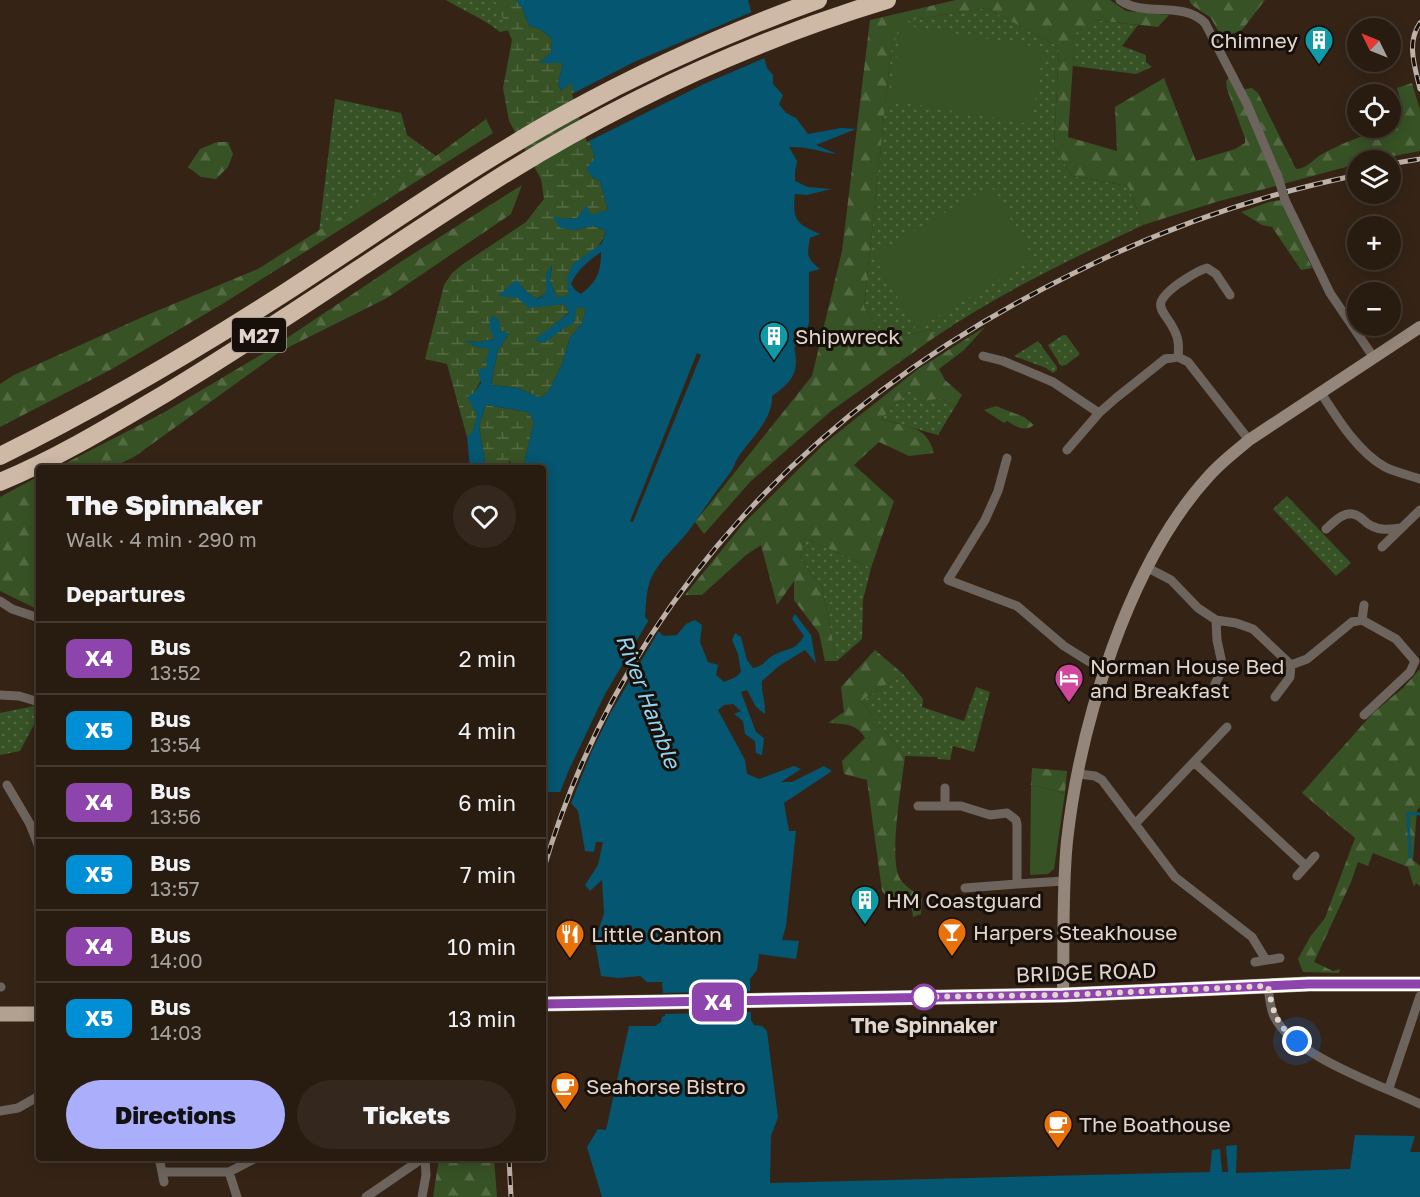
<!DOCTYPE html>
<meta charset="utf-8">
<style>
body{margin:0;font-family:"Golos Text",sans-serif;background:#34281e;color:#f1f3f6;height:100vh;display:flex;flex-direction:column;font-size:22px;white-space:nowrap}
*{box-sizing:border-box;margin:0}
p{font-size:20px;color:#a5a19f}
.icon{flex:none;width:33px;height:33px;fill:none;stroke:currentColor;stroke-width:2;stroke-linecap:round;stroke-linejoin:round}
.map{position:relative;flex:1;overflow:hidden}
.details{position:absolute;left:36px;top:465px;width:510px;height:696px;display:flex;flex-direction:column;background:#281b10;border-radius:6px;box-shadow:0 3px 15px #0003,0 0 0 2px #443930}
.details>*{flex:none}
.badge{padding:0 12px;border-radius:9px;font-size:21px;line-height:39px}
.needle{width:39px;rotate:313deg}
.fabs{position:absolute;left:1347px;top:18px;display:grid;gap:12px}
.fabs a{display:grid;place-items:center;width:54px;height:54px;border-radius:50%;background:#281b10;box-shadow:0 3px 15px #0003,0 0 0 2px #443930;font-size:30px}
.you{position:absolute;width:30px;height:30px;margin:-15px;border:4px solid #fff;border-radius:50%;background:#1a73e8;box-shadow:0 0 0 9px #1a73e833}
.map>.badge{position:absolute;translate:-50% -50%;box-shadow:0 0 0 3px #fff}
h2{padding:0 30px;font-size:22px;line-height:54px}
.round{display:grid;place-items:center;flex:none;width:63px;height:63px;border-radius:32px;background:#34281e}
.head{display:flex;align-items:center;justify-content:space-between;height:102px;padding:0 30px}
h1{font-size:28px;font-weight:800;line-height:45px}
.action{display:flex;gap:12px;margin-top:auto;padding:12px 30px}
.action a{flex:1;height:69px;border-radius:36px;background:#abaffb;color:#111;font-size:24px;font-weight:800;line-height:69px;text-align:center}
.action a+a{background:#34281e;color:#f1f3f6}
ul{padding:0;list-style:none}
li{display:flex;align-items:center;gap:18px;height:72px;padding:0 30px;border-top:2px solid #443930}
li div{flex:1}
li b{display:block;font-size:22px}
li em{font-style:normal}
li .badge{min-width:66px;font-weight:700;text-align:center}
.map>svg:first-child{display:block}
</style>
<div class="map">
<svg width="1420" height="1197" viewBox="0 0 1420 1197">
<defs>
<pattern id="grass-dots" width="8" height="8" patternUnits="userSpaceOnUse" patternTransform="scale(1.5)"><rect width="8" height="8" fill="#375225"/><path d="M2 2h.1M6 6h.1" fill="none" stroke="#546a43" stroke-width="1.8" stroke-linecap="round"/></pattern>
<pattern id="forest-firs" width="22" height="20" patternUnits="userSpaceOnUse" patternTransform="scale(1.5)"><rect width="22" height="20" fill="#375225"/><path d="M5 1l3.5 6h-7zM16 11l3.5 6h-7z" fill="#546a43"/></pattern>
<pattern id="wetland-marsh" width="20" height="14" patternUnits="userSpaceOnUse" patternTransform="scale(1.5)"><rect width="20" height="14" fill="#375225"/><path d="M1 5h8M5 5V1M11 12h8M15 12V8" fill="none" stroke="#546a43"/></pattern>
</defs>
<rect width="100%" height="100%" fill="#352416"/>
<path fill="url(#grass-dots)" d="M446 0H495L509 30 500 32C484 19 464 11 446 0Z
M986 8 1059 47 1054 147 1072 176 1128 186 1143 225C1071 259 1000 293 935 337L930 329 906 336 881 332 864 307 891 51 900 22Z
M1094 20 1138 25 1122 46 1146 55V62L1152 67 1136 74 1073 66 1074 34Z
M335 99 401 113 407 135 436 156 319 232Z
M1063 335H1066L1080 354 1066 365 1061 366 1048 345Z
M1038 341 1057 367V370L1053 373 1046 368 1014 356Z
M912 388 927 405 929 400 942 399 955 407 938 435 881 419Z
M1287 496 1351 563 1336 576 1273 509Z
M805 538 871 568 863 600 862 639 837 661 822 587 800 559Z
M903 674 923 699 922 707 964 721 976 687 990 692 974 752 953 746 950 760 938 759 937 757 905 756 861 701Z
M39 705V715L20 751 0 755V713Z"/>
<path fill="url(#forest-firs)" d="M956 0H1110L1126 11 1169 15 1158 27 1094 20 1075 34 1068 137 1117 151 1115 107 1164 78 1196 161 1235 149 1245 143V138L1227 89 1226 81 1231 75 1238 90 1252 88 1258 93 1296 169C1307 169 1314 158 1324 153 1339 145 1374 130 1390 128 1410 117 1402 107 1397 88L1412 83 1420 110V151L1373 160H1358L1357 164 1216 202 1143 225 1128 186 1072 176 1054 147 1059 47 986 8 901 22 891 51 864 307 881 332 906 336 930 329 935 337 831 411 751 481 704 534 695 522 812 376 842 251 870 20Z
M1189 0H1265L1242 30 1222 38 1211 18 1192 5Z
M486 119 493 133 224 303 112 369 0 427V384L14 375 147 315 258 269 436 156Z
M217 142H228L233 154 228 167 216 179 201 177 188 167 200 149Z
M522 185 511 214 387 298 281 351 134 457 111 468H56L163 413 269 350 402 261Z
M1282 200 1312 268 1301 270 1272 227 1262 225 1241 212 1269 202Z
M985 327 964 350 939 369 945 380 962 395 955 407 942 399 929 400 927 406 911 389 881 419C905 428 926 423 934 453L909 456 879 442 854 465 894 501 871 568 805 538 800 559 822 587 837 661H825L819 633 794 600V581L777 605 761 545 746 555 702 595H685L743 524 825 443 918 369Z
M996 406 1024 417 1034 425C1025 432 1016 427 1007 421L1004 423 984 410Z
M39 476V610L0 591V497Z
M875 650 903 674 861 701 905 756C902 783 889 854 899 877 903 886 916 892 922 899L921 914 913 917 910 896 889 899 882 891 867 780 844 774 842 761 865 738C856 723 844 724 828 723L844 712 841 687Z
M1420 669V807L1417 810 1413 860 1420 866V886L1416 883 1414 887 1408 867 1373 853 1368 866 1358 862 1351 882 1314 962 1333 971 1340 969 1339 973 1303 972 1298 959 1310 937 1325 918 1355 838 1302 793 1373 713 1403 688Z
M1032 768 1067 771 1065 793 1031 785Z
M439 1158H494L497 1197H433Z"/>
<path fill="url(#wetland-marsh)" d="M495 0H516L523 10 529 26 540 29 552 39 551 53 540 62 563 63 558 83 561 91 571 82 595 158 592 177 600 181 608 210 590 216 587 206 577 218 564 219 553 217 574 230 593 226 606 231C595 265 565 248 569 295L557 298 550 281 552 266 546 274V293L537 299 529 294 516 281 518 298 547 305 564 304 569 312 555 325 561 332 577 307 587 309 582 323 570 338 562 364 549 391 540 398 518 388 491 385 498 350 509 334 500 330 495 339 479 342 466 341 478 347 490 348 488 367 474 393 473 406 477 415 473 432 467 437 447 364 425 359 444 285 452 273 463 264 526 222 544 199 541 179 509 121 503 88 512 40Z
M486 405 528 412 534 422 523 468H514L509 460 508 468H486L479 426Z"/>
<path fill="#375225" d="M902 25 1044 48 1031 124 889 100Z
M991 186 1034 259 916 329 873 255Z
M1031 785 1065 793 1054 869 1048 874 1030 875Z"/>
<path fill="#045671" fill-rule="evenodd" d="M516 0H748L767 68 773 75V84L783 95 779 104 786 113 796 118 808 134 841 128 856 129 816 145 837 154C821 152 806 146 789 147L797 161 795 172V181L808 187 831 189 807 195 795 194C792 221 797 224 820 234L810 238C807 255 806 258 820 269L809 272V323L803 341 794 347C800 372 792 382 772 396 773 419 751 439 739 456 735 461 734 468 730 473 717 490 705 507 693 525 680 544 659 559 650 581 646 592 646 606 645 617L663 636 677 635 686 624 695 620 702 625 700 642 708 662 718 665 716 675 724 682 736 677 741 672 738 654 732 640 735 633 741 637 747 660 753 668C768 664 764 660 774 655 789 647 794 652 804 636L792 619 795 614 811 635 816 663 805 650 779 666 762 681C761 693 766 702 765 714L756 707 747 690 741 692 756 732 764 738 762 755 756 753 755 741 745 734 743 721 734 714 741 711 733 704 724 705 718 710 745 760 747 774 759 779 794 766 801 769 781 782H792L824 766 832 771 784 803 789 831H796L786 926 782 940 799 941 796 959 759 954 757 970 750 979 751 1020 754 1025 762 1026 767 1031 778 1117 771 1136 770 1183 1210 1172 1212 1150 1220 1149 1222 1172H1228L1226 1146 1237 1145 1236 1173 1350 1169 1355 1135 1415 1136 1410 1152H1420V1197H602L587 1147 598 1129 606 1130 629 1026H655L661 1022 662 1017 665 1016 662 982H647L640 976 618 978 601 976 595 942 604 913 602 880 590 891 585 885 598 865 603 842H596L594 852 585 851 578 811 561 792H546L543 790V468H523L534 422 528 412 486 405 479 426 486 468H470L467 437 473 431 477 415 467 397 474 393 481 383 478 370 487 367 486 358 490 349 478 347 464 341 479 342 494 339 489 326 492 315 499 320 500 330 509 334 498 350 491 385 518 388 540 398 549 391 562 364 570 338 582 323 586 309 577 307 574 323C564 326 554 337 544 343L534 340 569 313 564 304 529 308 518 298 498 296 516 280 529 294 538 299 546 293V274L552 264 550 281 557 298 568 295 567 277 573 264 602 243 606 231 593 226 574 230 560 228 553 216 564 219 577 218 587 205 590 215 608 210 600 181 592 177 586 169 595 158 571 83 561 91 558 83 563 63H539L551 53 552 39 540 29 529 26 523 10ZM601 252C601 272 597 282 581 294L575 290 571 284C578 269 587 262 601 252Z"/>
<path fill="#352416" d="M754 11 767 57 704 84 587 142 572 94 634 62Z
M697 353 701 355 633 522 630 521Z
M650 618 660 629 610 714 591 753 570 806 559 795 568 772 605 694Z
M753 991 754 1012 663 1014V993Z"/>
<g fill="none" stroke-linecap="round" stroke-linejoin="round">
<path stroke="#045671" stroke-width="3" d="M1410 857 1408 813 1420 814"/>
<path stroke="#6d645d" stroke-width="9" d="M1120 0C1145 18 1182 0 1205 23L1247 104 1279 180
M1285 200 1330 293 1374 358
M983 356 1003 361 1053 382 1099 413
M1178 357C1179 348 1179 341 1176 334 1166 309 1146 308 1178 284 1188 278 1196 271 1207 268L1216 274 1230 295
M1321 393C1337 418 1358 452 1385 467 1395 472 1408 475 1420 479
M1067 450 1099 413 1116 398 1165 359 1178 357 1188 362 1249 440
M1007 458 998 491 985 520 948 580 1017 606 1064 646 1088 661 1106 668
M1326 529C1334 522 1344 510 1356 515 1362 517 1366 524 1372 526 1381 531 1392 529 1401 528
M1382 547 1420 510
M1148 568 1171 580 1198 608 1216 620 1236 623 1253 629 1291 665 1307 659 1352 622 1362 620 1396 639 1415 661 1410 672 1364 715
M0 601 12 609 39 618
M1362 620 1364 605
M1215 684 1223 668 1217 640 1216 620
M0 695 19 696 39 702
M1275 697 1290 677 1291 665
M1194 762 1306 866 1297 876
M1079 774 1095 776 1102 780 1175 877 1252 937 1266 960
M7 785 30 824 39 847
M918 806H961L990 815 1007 813 1016 820 1017 825V884L1064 881
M945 806V788
M1135 824 1227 727
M1306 866 1315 856
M965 888 1017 884
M1255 962 1280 958
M1268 986C1269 995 1270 1006 1273 1014 1290 1055 1381 1085 1420 1104
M0 987H1
M1389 1088 1420 996
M0 1111 18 1108 39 1096
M160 1162 164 1182
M162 1172H229L256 1158
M229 1172 237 1197
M366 1197 423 1158
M422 1197 426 1175 425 1158"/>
<path stroke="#94867a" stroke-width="12" d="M1063 995C1064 944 1062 892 1067 841 1080 724 1128 565 1208 477 1220 463 1235 452 1249 440L1420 327"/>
<path stroke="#b2a191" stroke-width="15" d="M543 1004 1063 995 1309 984H1420
M0 1014H39"/>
<path stroke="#ceb8a6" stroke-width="18" d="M0 456C99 407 193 352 286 292 380 231 471 166 569 112 649 68 732 31 818 0
M0 482C58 458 112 425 166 393 282 323 393 244 508 172 626 99 755 40 887 0"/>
<g stroke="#beb1a8" stroke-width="5">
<path id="rail" d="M1420 23C1406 43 1415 67 1420 89
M1390 164 1420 159
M543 871C623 598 819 399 1070 275 1161 229 1258 195 1358 175
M509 1158 511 1197"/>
</g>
<use href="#rail" stroke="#170f09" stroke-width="3" stroke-dasharray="9" stroke-linecap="butt"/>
<path stroke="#6d645d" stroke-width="9" d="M1279 180 1285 200"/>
</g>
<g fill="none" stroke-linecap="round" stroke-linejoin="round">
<g stroke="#fff" stroke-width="14">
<path id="line" d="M543 1004 1063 995 1309 984H1420"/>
</g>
<use href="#line" stroke="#8e44ad" stroke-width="9"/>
<path stroke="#e1d5cd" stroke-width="6" stroke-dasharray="0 10.8" d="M924 997H914L1063 995 1268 986C1273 1012 1276 1025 1297 1041"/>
</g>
<defs>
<g id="building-pin" transform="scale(1.5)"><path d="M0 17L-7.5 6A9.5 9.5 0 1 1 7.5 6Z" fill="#0f9aa8" stroke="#170f09"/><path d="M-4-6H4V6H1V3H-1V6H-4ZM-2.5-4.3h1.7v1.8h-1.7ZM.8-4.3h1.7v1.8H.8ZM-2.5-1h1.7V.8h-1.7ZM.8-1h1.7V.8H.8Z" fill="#fff"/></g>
<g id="hotel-pin" transform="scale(1.5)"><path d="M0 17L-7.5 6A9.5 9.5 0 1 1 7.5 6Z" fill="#d1479c" stroke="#170f09"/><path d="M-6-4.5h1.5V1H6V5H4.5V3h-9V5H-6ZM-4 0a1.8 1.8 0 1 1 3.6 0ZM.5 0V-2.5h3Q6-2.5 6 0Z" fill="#fff"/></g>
<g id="bar-pin" transform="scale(1.5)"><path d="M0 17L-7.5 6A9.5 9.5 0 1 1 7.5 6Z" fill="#e8710a" stroke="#170f09"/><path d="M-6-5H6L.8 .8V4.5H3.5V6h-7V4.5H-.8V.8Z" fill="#fff"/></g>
<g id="restaurant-pin" transform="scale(1.5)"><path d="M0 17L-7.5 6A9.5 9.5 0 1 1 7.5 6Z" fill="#e8710a" stroke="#170f09"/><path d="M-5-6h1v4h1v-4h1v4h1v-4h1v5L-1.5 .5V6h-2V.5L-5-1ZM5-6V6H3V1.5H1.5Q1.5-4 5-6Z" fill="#fff"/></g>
<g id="cafe-pin" transform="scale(1.5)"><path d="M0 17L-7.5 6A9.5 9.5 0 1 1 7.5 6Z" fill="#e8710a" stroke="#170f09"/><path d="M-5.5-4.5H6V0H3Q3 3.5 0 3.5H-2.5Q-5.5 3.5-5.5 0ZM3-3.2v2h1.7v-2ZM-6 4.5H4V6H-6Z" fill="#fff"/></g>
</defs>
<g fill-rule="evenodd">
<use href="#building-pin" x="1319" y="40"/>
<use href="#building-pin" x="774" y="336"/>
<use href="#hotel-pin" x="1069" y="678"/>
<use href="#building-pin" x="865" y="900"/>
<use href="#bar-pin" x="952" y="932"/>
<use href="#restaurant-pin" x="570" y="934"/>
<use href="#cafe-pin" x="565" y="1086"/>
<use href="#cafe-pin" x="1058" y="1124"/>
</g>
<circle fill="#fff" stroke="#8e44ad" stroke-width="3" cx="924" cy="997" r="12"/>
<g text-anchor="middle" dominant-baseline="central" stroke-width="6" stroke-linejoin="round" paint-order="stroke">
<rect fill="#170f09" stroke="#a49a92" stroke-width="1.5" x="232" y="318" width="54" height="34" rx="4.5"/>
<g font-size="20" font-weight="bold" fill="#e1d5cd">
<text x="259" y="335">M27</text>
</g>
<g font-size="21" fill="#e1d5cd" stroke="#170f09" text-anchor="start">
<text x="1298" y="40" text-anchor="end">Chimney</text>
<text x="795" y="336">Shipwreck</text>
<text x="1090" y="666">Norman House Bed<tspan x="1090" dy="24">and Breakfast</tspan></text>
<text x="886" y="900">HM Coastguard</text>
<text x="973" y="932">Harpers Steakhouse</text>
<text x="591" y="934">Little Canton</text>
<text x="586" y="1086">Seahorse Bistro</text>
<text x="1079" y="1124">The Boathouse</text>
</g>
<g font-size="21" fill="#e1d5cd" stroke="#170f09">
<text transform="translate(1086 972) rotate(-2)">BRIDGE ROAD</text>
</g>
<g font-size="21" font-weight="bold" fill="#e1d5cd" stroke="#170f09">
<text x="924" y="1025">The Spinnaker</text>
</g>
<g font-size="22" font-style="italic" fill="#92d4f2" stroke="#170f09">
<text transform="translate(649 701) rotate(69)">River Hamble</text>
</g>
</g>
</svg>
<div class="fabs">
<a><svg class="needle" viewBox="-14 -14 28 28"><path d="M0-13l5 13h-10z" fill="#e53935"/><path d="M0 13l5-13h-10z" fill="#a5a19f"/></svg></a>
<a><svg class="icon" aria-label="locate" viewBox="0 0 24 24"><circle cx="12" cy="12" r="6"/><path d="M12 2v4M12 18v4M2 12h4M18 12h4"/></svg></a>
<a><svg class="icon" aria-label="layers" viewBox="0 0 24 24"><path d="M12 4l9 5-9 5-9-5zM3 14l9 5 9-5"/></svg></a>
<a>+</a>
<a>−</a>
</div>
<div class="you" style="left:1297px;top:1041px"></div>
<b class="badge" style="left:718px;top:1002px;background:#8e44ad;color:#fff">X4</b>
<section class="details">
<div class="head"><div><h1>The Spinnaker</h1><p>Walk · 4 min · 290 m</p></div><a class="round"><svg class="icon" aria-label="heart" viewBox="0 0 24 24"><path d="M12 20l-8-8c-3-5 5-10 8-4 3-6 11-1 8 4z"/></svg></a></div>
<h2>Departures</h2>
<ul>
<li><span class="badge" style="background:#8e44ad;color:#fff">X4</span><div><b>Bus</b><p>13:52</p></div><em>2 min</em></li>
<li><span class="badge" style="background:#008ed4;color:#fff">X5</span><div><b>Bus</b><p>13:54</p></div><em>4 min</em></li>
<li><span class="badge" style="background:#8e44ad;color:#fff">X4</span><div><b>Bus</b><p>13:56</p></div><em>6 min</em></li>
<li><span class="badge" style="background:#008ed4;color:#fff">X5</span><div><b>Bus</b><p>13:57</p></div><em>7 min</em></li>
<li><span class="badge" style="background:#8e44ad;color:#fff">X4</span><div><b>Bus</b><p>14:00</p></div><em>10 min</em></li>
<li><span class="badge" style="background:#008ed4;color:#fff">X5</span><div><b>Bus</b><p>14:03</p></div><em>13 min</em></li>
</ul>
<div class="action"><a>Directions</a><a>Tickets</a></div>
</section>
</div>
